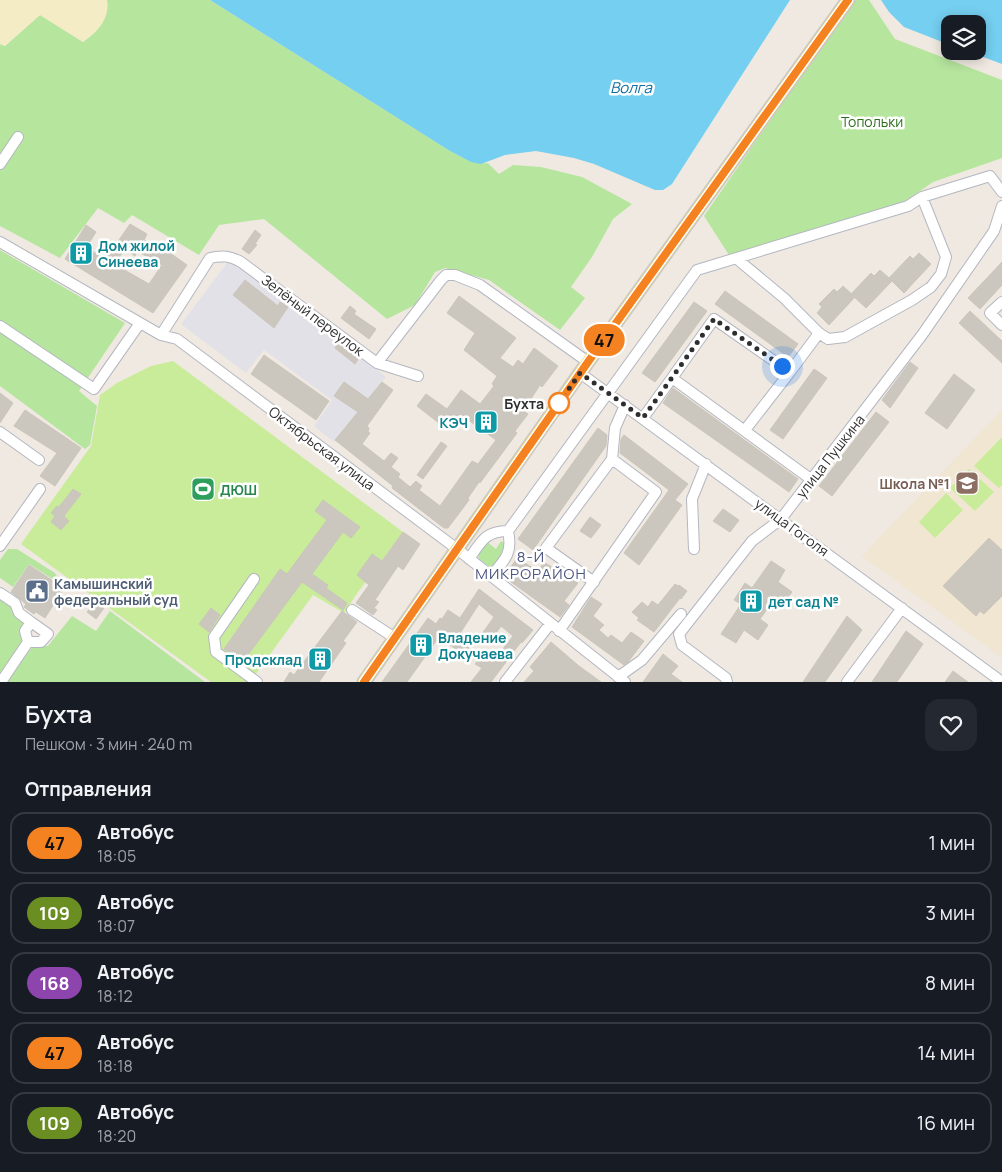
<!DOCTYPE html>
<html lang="ru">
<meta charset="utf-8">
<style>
body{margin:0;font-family:Manrope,sans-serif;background:#242831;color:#f1f3f6;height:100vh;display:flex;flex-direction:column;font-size:19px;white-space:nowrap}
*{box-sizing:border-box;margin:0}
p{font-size:16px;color:#9ea1a6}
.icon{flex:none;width:28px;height:28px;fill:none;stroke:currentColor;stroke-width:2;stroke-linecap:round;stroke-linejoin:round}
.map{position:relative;height:682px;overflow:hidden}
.sheet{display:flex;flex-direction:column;background:#171b24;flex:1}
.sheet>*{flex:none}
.badge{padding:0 10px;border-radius:16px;font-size:18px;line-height:32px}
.buttons{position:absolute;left:941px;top:15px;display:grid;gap:10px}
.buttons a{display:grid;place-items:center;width:45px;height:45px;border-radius:10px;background:#171b24;box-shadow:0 2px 12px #0003;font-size:25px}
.you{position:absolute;width:25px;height:25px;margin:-12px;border:4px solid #fff;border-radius:50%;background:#1a73e8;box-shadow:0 0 0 8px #1a73e833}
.map>.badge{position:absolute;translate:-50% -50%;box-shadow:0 0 0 2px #fff}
h2{padding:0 25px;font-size:19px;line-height:45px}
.round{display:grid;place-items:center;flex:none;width:52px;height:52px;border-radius:15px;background:#242831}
.summary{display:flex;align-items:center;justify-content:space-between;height:85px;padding:0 25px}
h1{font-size:24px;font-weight:600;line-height:38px}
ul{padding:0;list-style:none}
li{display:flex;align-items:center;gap:15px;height:62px;margin:0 10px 8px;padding:0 15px;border:2px solid #363941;border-radius:15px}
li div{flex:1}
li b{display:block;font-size:19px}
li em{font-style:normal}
li .badge{min-width:55px;font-weight:700;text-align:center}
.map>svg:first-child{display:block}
</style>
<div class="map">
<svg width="1002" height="682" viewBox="0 0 1002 682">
<rect width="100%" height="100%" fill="#efe9e1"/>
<path fill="#e3e1e8" d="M230 259 386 377 334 442 314 426 332 400 264 350 246 373 181 324Z"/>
<path fill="#f0e6d1" d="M1002 410V658L862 556Z"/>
<path fill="#b6e59e" d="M107 0H210L450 151C462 157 473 165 488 163L499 174 513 165 541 167 582 177 632 204 613 219 592 257 571 287 585 298 560 330 489 280 445 268 435 272 415 305 387 319 264 219 219 225 199 255 132 215 124 223 98 208 60 258 0 226V44L5 46 40 15 83 42C97 32 110 19 107 0Z
M854 0H869L895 39 1002 80V158L933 182 904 202 729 255 704 216Z
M0 250 125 323 79 391 97 406 90 445 85 449 0 386Z
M501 541 506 544 501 561 490 567 479 559 478 555 487 542 496 549Z
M8 549H17L55 573 62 585 29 564 13 587 0 578V560Z
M0 597 11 604 12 613 26 623V642L0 682Z
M110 611 205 682H6L33 646H48L72 616 96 631Z"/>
<path fill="#f3ecc5" d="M0 0H107C110 19 97 32 83 42L40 15 5 46 0 44Z"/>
<path fill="#c9ec9a" d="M173 361 403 532 358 592 344 613 313 595 250 682H211L21 544 91 446 100 395 117 383 151 366Z
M1002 437V485L999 488 974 466Z
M969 469 994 492 975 511 950 488Z
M946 493 963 510 935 538 919 522Z"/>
<path fill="#75cff0" d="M210 0H790L672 184 663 190H655L594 164 574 158 536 151 505 155 481 164 471 162 450 151Z
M881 0H1002V64L967 51H978V24H950V45L904 27 889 12Z"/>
<path fill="#cbc7bf" stroke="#cbc5ba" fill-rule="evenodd" d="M130 224 147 234 144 240 170 253 187 265 153 313 65 259 86 225 96 232 86 248 106 259ZM125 249 135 256 137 251 162 265 149 284 114 264Z
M255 230 261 235 255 244 257 245 249 254 242 249Z
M919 253 931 264 904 293 892 281 866 308 851 294 871 273 874 276 880 270 889 278 910 256 913 259Z
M1002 262V285L980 309 968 298Z
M245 280 278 306 280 302 288 307 274 328 233 295Z
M843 286 855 297 829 325 817 313 822 307 819 304 834 289 837 292Z
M725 291 798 344 788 357 715 304Z
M459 296 516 338 500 358 513 367 518 360 523 364 534 348 558 366 542 387 540 385 523 411 528 414 515 431 517 433 480 483 479 482 468 498 469 500 448 528H444L392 488 393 486 335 440 358 412 334 396 344 382 368 399 382 382 393 390 367 426 369 428 368 432 370 433 362 444 384 461 391 453 398 458 391 467 400 474 398 477 410 487 416 481 422 486 419 490 440 506 472 461 478 464 496 440 460 414 448 430 417 406 426 394 447 409 461 390 480 404 494 386 492 384 497 376 464 350 475 333 447 313Z
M694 302 707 311 655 382 642 373Z
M350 306 356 311 354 314 376 329 369 339 341 318Z
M970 311 1002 341V363L959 323Z
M338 343 359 358 355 364 335 348Z
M264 355 329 401 316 420 251 374Z
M910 362 918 368 890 408 882 400Z
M814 369 827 378 783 439 770 430Z
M954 374 975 390 947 429 925 413Z
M673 388 798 479 789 492 663 403Z
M0 393 13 403 0 423Z
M25 410 81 448 55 486 40 476 57 453 14 426Z
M876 412 889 422 832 496 819 486Z
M598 428 607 435 606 446 533 550 518 539Z
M624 435 688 484 675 500 682 505 639 565 624 553 669 490 620 453 621 439Z
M441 442 447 446 423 479 417 475Z
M73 489 81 494 64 516 69 521 61 530 51 522 55 516 51 513 57 506 59 507Z
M323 500 360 527 351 538 343 532 312 574 328 585 326 588 347 603 343 610 302 582 242 663 224 649 280 569 287 574 327 520 315 511Z
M723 509 739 520 730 532 713 521Z
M590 517 601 525 591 538 580 531Z
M403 532 420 544 403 570 398 566 375 600 379 602 374 608 377 610 373 615 356 603 369 585 357 575 372 554 382 561Z
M989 538 1002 550V596L984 614 980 611 976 616 943 586Z
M517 558 536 570 538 567 540 568 544 562 553 568 555 565 561 568 560 571 578 583 564 601 569 605 560 617 504 577Z
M771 561 785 570 778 582 792 592 781 606 773 601 760 619 768 625 758 640 744 630 736 643 721 634 741 604 734 600 745 583 752 588Z
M29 565 64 588 45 618 36 612 34 614 24 607 26 604 11 592Z
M675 584 678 586 679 585 687 591 681 599 680 598 654 632 637 620 639 618 632 612 642 602 648 607 652 601 658 605Z
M479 589 533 630 522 643 521 642 491 682H471L482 668 475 664 482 655 492 663 513 636 501 626 490 642 481 635 494 617 479 604 457 638 469 647 464 655 439 637 407 682H382L428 618 436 624 440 618 442 619 448 610 460 618Z
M591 597 602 604 593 616 604 625 599 630 608 638 611 635 622 643 631 632 644 641 628 662 624 665 572 627Z
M96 601 104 608 96 619 87 612Z
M211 608 220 615 209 632 199 624Z
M342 611 357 622 343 641 346 643 319 682H284L290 672 294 675Z
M847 616 862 630 825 682H803Z
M906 631 923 644 897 682H872Z
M551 642 579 666 601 682H524L534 671 530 667Z
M663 654 678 666 671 674 682 682H643Z
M953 671 968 682H945Z"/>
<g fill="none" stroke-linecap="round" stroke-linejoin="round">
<g stroke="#b4b7c1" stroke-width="12">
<path id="minor" d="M0 164 18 137
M0 242 161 335 177 339 457 549 625 682
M1002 302 990 313 1002 325
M0 326 94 389 140 323
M819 333 828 339 845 337 912 300 931 287 941 274 946 257 922 197
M161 335 210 258C222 255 230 256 241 262L377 363 418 376
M377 363 441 280 446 275H455L480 285 588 362
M580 373 1002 682
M672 378 714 319 790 372 819 333 784 298 737 259
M643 418 672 378 812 480
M745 430 790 372
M0 432 39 460
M0 546 40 489
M694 549 692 499 706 464
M469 559C481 542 485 531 508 531
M491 576C505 560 513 553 508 531L697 270 908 206 922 197 990 176 1002 192
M254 579 214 637 216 652 257 682
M594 582 546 548 612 459
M0 593 15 603 19 613 31 622 25 631 28 642 1 682
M352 610 395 638
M559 631 656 492 612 459 615 428 625 405
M28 642H41L48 634 31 622
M618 677 642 660 681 614
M505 682 550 624
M727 682 726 678 682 645 679 634 752 541 781 519 922 335 994 231 1002 206
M847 682 902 608"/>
</g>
<g stroke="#c9c9c9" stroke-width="15">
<path id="major" d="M364 682 580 373 848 0"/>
</g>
<use href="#minor" stroke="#fff" stroke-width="10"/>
<use href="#major" stroke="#f2d163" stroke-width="12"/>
</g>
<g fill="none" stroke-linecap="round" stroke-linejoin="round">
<g stroke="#fff" stroke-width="11">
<path id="line" d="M364 682 588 362 848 0"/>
</g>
<use href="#line" stroke="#f58220" stroke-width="8"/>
<path stroke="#2e2e2e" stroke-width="5" stroke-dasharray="0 9" d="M559 403 580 373 643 418 714 319 782 366"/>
</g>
<defs>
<g id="building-square" transform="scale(1.25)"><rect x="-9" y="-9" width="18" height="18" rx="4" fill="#0f9aa8" stroke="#fff"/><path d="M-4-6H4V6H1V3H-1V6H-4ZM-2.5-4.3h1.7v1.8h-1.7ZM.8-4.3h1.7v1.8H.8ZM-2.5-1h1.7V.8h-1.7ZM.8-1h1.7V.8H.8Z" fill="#fff"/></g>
<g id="school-square" transform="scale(1.25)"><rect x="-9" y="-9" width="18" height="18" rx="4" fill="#8d6e63" stroke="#fff"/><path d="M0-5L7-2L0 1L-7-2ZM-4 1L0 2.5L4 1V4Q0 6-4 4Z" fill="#fff"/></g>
<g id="stadium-square" transform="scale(1.25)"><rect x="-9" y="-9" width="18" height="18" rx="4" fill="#2e9e5b" stroke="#fff"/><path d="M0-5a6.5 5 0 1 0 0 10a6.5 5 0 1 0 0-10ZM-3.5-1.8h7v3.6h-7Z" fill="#fff"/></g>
<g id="civic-square" transform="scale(1.25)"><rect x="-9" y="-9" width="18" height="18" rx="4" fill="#5c6f8a" stroke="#fff"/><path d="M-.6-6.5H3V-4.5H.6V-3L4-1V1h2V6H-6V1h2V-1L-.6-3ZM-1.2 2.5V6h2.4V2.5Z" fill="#fff"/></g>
</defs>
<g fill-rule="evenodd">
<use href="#building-square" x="81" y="253"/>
<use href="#building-square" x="486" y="422"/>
<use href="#school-square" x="967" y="483"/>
<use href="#stadium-square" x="203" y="489"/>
<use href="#civic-square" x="37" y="591"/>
<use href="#building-square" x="751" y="601"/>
<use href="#building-square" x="421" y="645"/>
<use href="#building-square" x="320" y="659"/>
</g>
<circle fill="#fff" stroke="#f58220" stroke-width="2.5" cx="559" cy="403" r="10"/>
<g text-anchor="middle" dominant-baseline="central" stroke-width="5" stroke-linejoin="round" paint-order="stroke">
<g font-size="14" fill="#2c6e1b" stroke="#fff">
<text x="872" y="121">Топольки</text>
</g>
<g font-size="14" font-weight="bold" fill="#0d838f" stroke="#fff" text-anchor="start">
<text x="98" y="245">Дом жилой<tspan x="98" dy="16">Синеева</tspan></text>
<text x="468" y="422" text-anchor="end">КЭЧ</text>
<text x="768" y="601">дет сад №</text>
<text x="438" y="637">Владение<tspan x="438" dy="16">Докучаева</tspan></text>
<text x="302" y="659" text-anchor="end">Продсклад</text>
</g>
<g font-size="14" fill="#2e2e2e" stroke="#fff">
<text transform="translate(313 315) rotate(37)">Зелёный переулок</text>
<text transform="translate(322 448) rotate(37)">Октябрьская улица</text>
<text transform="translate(830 456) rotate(-52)">улица Пушкина</text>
<text transform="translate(792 527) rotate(36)">улица Гоголя</text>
</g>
<g font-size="14" font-weight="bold" fill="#2e2e2e" stroke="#fff" text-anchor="end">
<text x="544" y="403">Бухта</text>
</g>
<g font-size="14" font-weight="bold" fill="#785e54" stroke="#fff" text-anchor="end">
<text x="950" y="483">Школа №1</text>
</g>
<g font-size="14" font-weight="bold" fill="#27864d" stroke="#fff" text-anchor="start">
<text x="220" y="489">ДЮШ</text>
</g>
<g font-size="14" font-weight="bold" fill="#4e5e75" stroke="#fff" text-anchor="start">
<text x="54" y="583">Камышинский<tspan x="54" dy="16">федеральный суд</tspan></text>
</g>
<g font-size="15" font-style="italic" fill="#0d6fa3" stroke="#fff">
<text x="631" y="87">Волга</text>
</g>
<g font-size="15" letter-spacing="1" fill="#4d5680" stroke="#fff">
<text x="531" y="556">8-Й<tspan x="531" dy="17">МИКРОРАЙОН</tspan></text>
</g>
</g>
</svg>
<div class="buttons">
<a><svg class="icon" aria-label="layers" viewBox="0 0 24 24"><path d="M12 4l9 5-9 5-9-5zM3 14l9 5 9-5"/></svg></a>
</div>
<div class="you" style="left:782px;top:366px"></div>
<b class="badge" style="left:604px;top:340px;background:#f58220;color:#111">47</b>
</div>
<section class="sheet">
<div class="summary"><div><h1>Бухта</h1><p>Пешком · 3 мин · 240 m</p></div><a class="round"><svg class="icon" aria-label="heart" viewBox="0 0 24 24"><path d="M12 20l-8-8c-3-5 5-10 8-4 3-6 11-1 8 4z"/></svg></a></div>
<h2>Отправления</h2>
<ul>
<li><span class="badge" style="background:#f58220;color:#111">47</span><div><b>Автобус</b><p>18:05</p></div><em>1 мин</em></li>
<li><span class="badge" style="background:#6b8e23;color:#fff">109</span><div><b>Автобус</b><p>18:07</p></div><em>3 мин</em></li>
<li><span class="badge" style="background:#8e44ad;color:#fff">168</span><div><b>Автобус</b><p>18:12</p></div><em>8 мин</em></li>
<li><span class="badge" style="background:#f58220;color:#111">47</span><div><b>Автобус</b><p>18:18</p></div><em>14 мин</em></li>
<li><span class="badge" style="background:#6b8e23;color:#fff">109</span><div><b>Автобус</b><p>18:20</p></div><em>16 мин</em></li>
</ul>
</section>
